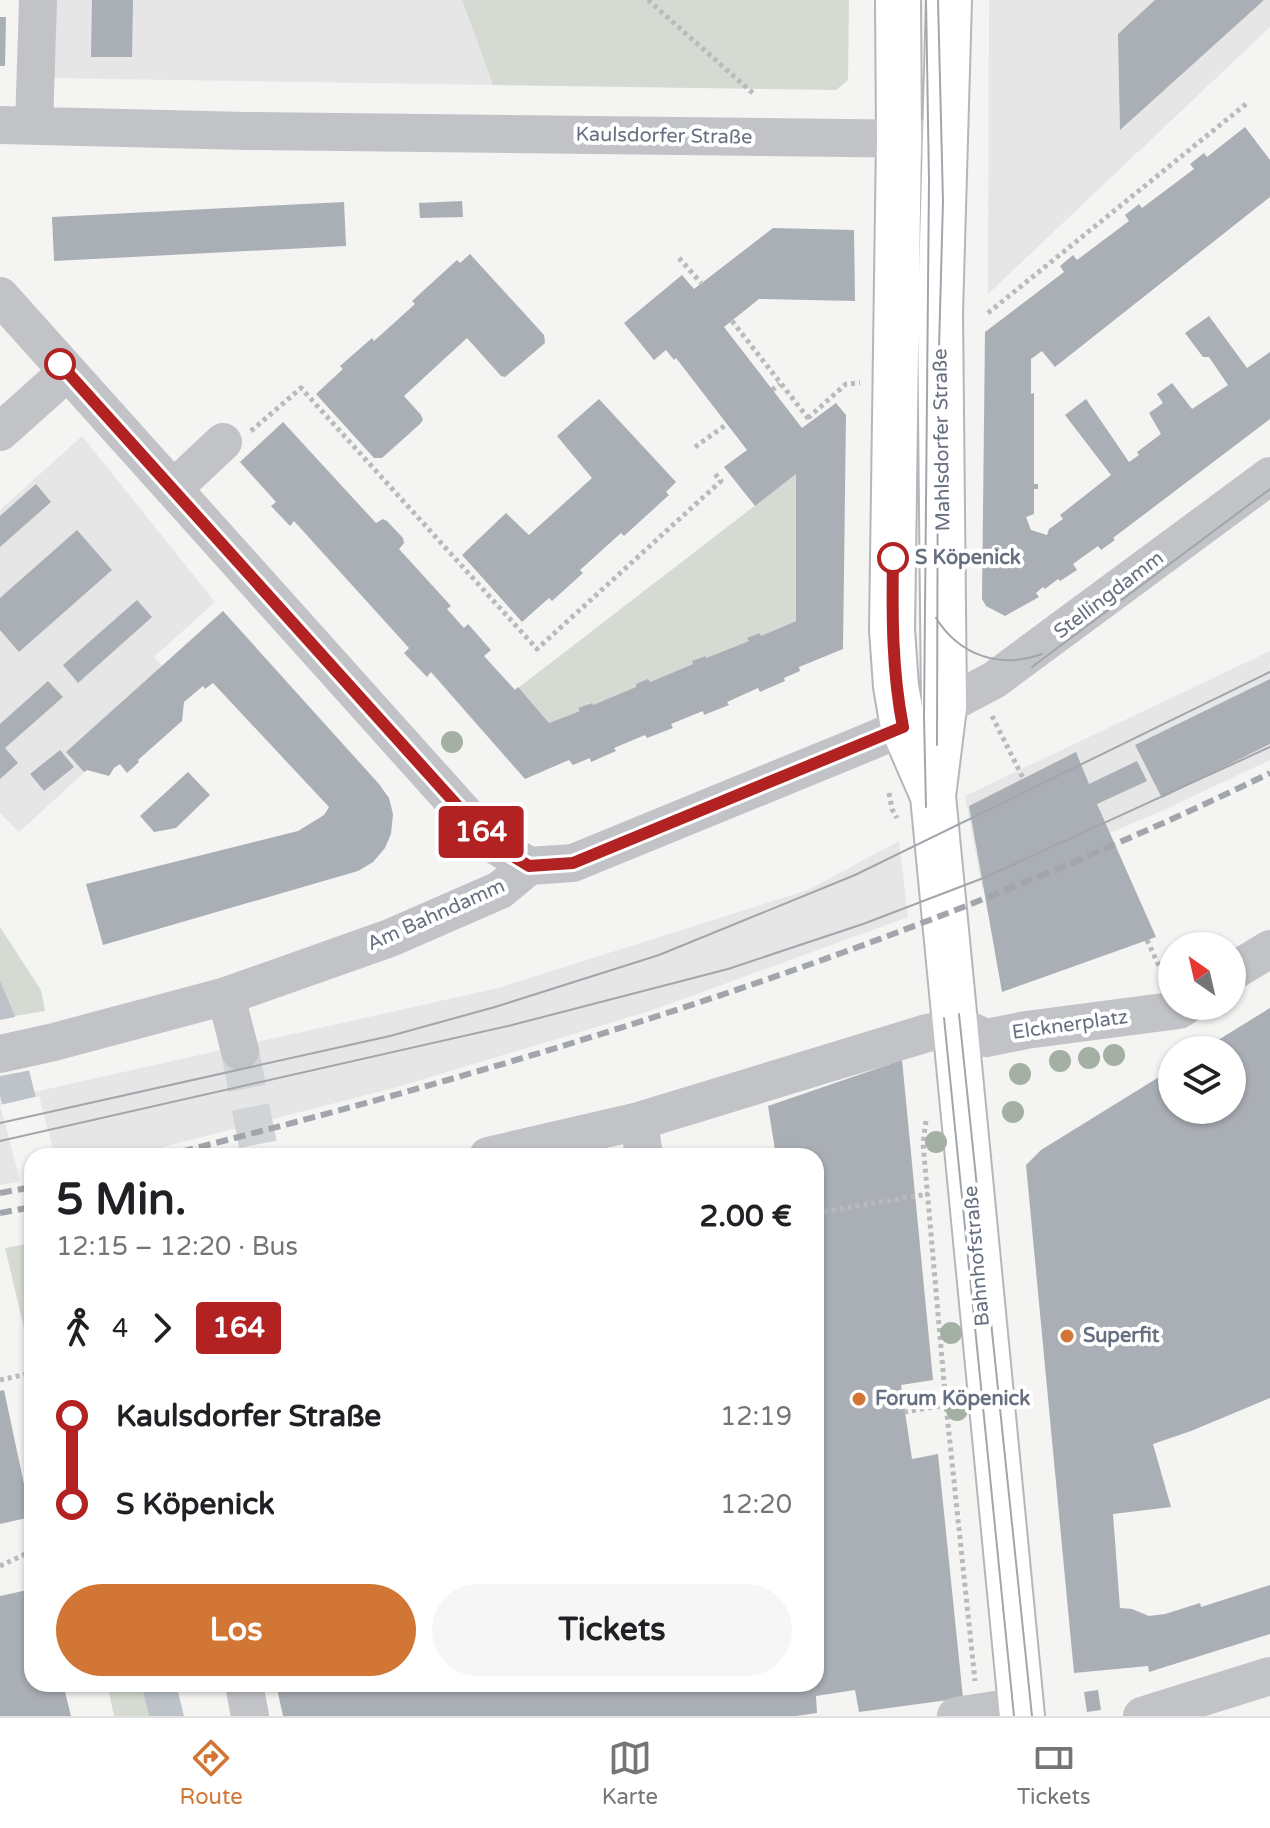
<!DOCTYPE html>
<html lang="de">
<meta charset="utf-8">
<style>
body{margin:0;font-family:"Varela Round",sans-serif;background:#f6f6f6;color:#202124;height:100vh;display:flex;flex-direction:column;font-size:30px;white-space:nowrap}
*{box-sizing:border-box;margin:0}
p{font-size:26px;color:#757577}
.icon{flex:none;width:44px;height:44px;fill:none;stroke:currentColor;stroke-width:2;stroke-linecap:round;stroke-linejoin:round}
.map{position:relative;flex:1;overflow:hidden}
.drawer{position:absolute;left:24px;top:1148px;width:800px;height:544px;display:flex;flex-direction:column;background:#fff;border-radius:24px;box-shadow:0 2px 6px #0004}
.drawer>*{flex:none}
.badge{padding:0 16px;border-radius:6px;font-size:28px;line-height:52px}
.needle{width:52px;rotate:326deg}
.controls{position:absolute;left:1158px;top:932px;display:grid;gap:16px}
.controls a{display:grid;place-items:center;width:88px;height:88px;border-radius:50%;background:#fff;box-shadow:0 2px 6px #0004;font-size:40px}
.map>.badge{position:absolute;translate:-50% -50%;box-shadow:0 0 0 4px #fff}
.legs{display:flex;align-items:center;gap:12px;height:88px;padding:0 32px;font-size:26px}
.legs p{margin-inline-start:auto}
.headline{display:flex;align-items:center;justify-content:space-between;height:136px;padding:0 32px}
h1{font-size:44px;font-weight:700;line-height:60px}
.action{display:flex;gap:16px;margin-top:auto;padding:16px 32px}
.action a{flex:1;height:92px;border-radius:48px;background:#d27635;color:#fff;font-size:32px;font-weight:700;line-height:92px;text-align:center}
.action a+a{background:#f6f6f6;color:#202124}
ul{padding:0 32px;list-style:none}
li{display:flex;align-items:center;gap:28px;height:88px;font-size:30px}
li i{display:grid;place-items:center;width:12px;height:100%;margin:0 10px;background:currentColor}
li i::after{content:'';width:20px;height:20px;margin:-10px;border:6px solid;border-radius:50%;background:#fff}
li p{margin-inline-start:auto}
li:first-child i{background:linear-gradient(#0000 50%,currentColor 0)}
li:last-child i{background:linear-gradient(currentColor 50%,#0000 0)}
.menu{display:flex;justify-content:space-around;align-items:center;height:112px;border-top:2px solid #e0e0e0;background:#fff;font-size:22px;color:#757577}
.menu a{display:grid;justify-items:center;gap:4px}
.menu .on{color:#d27635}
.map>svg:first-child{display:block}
</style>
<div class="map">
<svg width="1270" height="1716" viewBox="0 0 1270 1716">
<rect width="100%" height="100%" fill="#f4f5f2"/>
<path fill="#e5e6e5" d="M49 0H462L493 85 47 78Z
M989 0H1270V27L988 294Z
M82 436 215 602 154 657 179 686 19 832 0 813V510Z
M1270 651V760L1166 809 982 888 965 796Z
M899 841 908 917 653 1010 394 1088 128 1156H51L34 1092 498 988 808 890Z
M0 1097 24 1181 0 1185Z"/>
<path fill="#d5dbd3" d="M462 0H849L848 80 836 90 493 85Z
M796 474V621L761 636 760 633 748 639 749 641 706 658 704 656 692 661 693 664 650 682 636 684V687L593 705 591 703 579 708 580 711 549 723 518 688Z
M0 927 41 990 45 1011 15 1016 0 980Z
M32 1243V1362L5 1248Z
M107 1684H141L149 1716H114Z"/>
<path fill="#bdc3c9" d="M0 980 15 1016 51 1156H32V1209L0 1096Z
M141 1684H176L184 1716H149Z"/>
<path fill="#f4f5f2" d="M20 1016 32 1070 0 1076V1020Z
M39 1096 55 1156H32V1213L28 1210 0 1105Z"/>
<path fill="#aaaeb5" d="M92 0H133L132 57H91Z
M1155 0H1264L1120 130 1118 34Z
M0 17H6L5 66H0Z
M1245 127 1270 160V197L1055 367 1042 351 1031 359V394L1034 393V484H1038V489H1034V514L1026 517 1031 530 1047 535 1049 529 1063 519 1060 515 1111 475 1065 415 1086 399 1129 462 1139 455 1137 452 1161 434 1149 413 1163 403 1157 394 1172 383 1192 409 1228 385 1209 357H1203L1185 333 1209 316 1247 368 1270 352V419L1113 538 1115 540 1101 550 1098 546 1073 564 1077 570 1060 581 1058 579 1045 589 1043 587 1036 593 1039 597 1005 616 986 606 982 599 985 332 1064 272 1060 266 1073 255 1077 260 1129 221 1125 215 1139 204 1142 208 1194 169 1190 164 1204 153 1207 157Z
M462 201 463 217 420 218 419 203Z
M344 202 346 246 54 261 52 217Z
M773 228 854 230 855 301 759 299 724 327 802 428 836 403 846 415 843 649 799 667 800 671 784 678 785 681 760 692 758 688 727 702 729 705 704 715 703 711 671 724 673 728 647 738 645 735 614 748 616 751 591 762 590 758 573 765 569 760 525 779 431 672 427 677 404 653 409 648 294 521 290 526 271 506 276 502 240 462 283 422 376 523 383 519 387 521 403 538 404 543 399 549 451 606 447 609 464 628 468 624 491 650 484 656 515 690 518 687 549 723 580 711 578 708 592 703 593 705 636 687V684L648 679 650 682 693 664 692 661 705 656 706 658 749 641 747 638 760 633 761 636 796 621V474L755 506 724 467 747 450 676 358 674 360 666 350 654 360 624 323 682 275 694 289Z
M470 254 544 335 545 343 505 377 501 376 467 338 404 396 421 415 423 420 420 424 382 458H374L316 394 343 369 340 366 372 338 374 341 415 304 412 301 457 260 460 263Z
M599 399 676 482 666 492 669 495 624 536 621 533 580 570 583 573 552 601 549 598 522 622 462 555 506 513 529 535 592 478 557 436Z
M36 484 51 502 0 547V516Z
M77 530 112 570 19 652 0 630V598Z
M137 600 152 617 78 683 63 665Z
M223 611 379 784 389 798 393 814 391 834 385 848 373 862 358 871 103 945 86 884 298 831 324 815 329 807 213 683 205 689 203 686 184 702 182 721 138 760 139 762 127 773 120 764 114 768 109 776 87 770 84 772 66 752Z
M1270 679V744L1162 798 1135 745Z
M48 681 63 697 5 748 18 763 0 779V724Z
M60 750 74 767 44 791 30 774Z
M1076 752 1089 784 1137 761 1147 781 1097 804 1156 937 1002 992 969 806Z
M188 772 210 795 176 828 154 832 140 816Z
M1270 1008V1398L1191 1431 1153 1444 1171 1507 1113 1514 1120 1608 1132 1609 1149 1616 1165 1614 1200 1603 1201 1607 1270 1585V1634L1149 1672 1148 1666 1074 1673 1026 1165 1041 1150 1172 1069V1110H1232V1050H1202Z
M902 1060 933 1380 901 1385 912 1459 938 1454 963 1698 859 1712 855 1690 816 1696 817 1713 796 1716H283L276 1684H816V1156H776L768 1106Z
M4 1390 31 1517 0 1524V1391Z
M32 1589V1684H63L71 1716H0V1596Z
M1098 1690 1101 1710 1087 1712 1084 1692Z"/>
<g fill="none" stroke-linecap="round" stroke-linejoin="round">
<path stroke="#d1d4d6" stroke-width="38" stroke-dasharray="38 19" stroke-linecap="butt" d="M240 1051 260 1156"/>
<g stroke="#b4b6ba" stroke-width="48">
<path id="major" d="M898 0 899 139 892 630 896 686 903 727 933 796
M949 0 940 313 944 707 933 796 1022 1716"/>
</g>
<path stroke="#b8babd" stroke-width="5" stroke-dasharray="4 4" stroke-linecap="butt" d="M648 0 755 95
M679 258 701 283
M988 313 1246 104
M732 321 811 422
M772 390 780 384
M808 418 846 384 860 383
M251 431 301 388 537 649 721 481 715 474
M695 447 727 424
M992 716 1023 778
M889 793 892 809 897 818
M1147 940 1165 979
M926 1121 923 1143 946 1405 975 1681
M816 1213 928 1194
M0 1380 31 1373
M904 1412 946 1405
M0 1566 32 1551"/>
<path stroke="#c1c3c7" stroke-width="38" d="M0 125 247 131 929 139
M34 126 38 0
M0 296 490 842 529 866
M0 432 67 372
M173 489 223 442
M1232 972 1270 949
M226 996 240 1051
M0 1054 54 1042 226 996 390 938 500 890 529 866 573 863 866 743 913 723 994 680 1270 476
M639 1121 644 1156
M488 1156 639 1121 927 1033 960 1026 986 1038 1026 1030 1179 1010 1185 1006
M244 1684 250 1716
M956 1716 1021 1706
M1142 1716 1270 1676"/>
<use href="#major" stroke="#fff" stroke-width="44"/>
<path stroke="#a2a5ab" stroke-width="2" d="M926 0 929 181 924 717 926 807
M938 0 943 201 939 348
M936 618C960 656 1000 669 1042 654
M1032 667 1270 489
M937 745 938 392
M959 1014 1032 1716
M944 1018 1014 1716
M0 1123 390 1036 495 1007 659 955 855 875 1270 672
M0 1141 512 1025 728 969 863 924 986 877 1270 747"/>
<path stroke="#a2a5ab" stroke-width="6" stroke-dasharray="12 6" stroke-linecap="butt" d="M164 1156C543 1061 918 944 1270 773
M0 1193 32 1187
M0 1213 32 1207"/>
</g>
<g fill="#a5b0a4">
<circle cx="452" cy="742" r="11"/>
<circle cx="1114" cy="1055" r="11"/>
<circle cx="1089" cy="1058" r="11"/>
<circle cx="1060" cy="1061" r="11"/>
<circle cx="1020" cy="1074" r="11"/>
<circle cx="1013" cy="1112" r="11"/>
<circle cx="936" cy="1142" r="11"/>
<circle cx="951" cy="1333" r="11"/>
<circle cx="957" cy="1410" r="11"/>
</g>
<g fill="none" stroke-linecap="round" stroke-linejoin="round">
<g stroke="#fff" stroke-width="18">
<path id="line-1" d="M60 364 490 842 529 866 573 863 903 727C892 671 892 615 893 558"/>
</g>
<use href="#line-1" stroke="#b22222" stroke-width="12"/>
</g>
<g fill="#fff" stroke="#b22222" stroke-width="4">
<circle cx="60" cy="364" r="14"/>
<circle cx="893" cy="558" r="14"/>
</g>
<g fill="#d27635" stroke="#fff" stroke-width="3">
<circle cx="1067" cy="1336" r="8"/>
<circle cx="859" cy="1399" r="8"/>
</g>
<g text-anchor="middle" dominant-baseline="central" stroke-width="8" stroke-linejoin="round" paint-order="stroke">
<g font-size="20" fill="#677080" stroke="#fff">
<text transform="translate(664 136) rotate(1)">Kaulsdorfer Straße</text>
<text transform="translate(942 440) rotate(-91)">Mahlsdorfer Straße</text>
<text transform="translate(1109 595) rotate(-37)">Stellingdamm</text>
<text transform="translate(436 915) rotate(-24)">Am Bahndamm</text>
<text transform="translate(1070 1025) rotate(-8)">Elcknerplatz</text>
<text transform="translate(977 1256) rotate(-95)">Bahnhofstraße</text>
</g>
<g font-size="20" font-weight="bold" fill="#677080" stroke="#fff" text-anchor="start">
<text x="915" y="558">S Köpenick</text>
</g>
<g font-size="20" font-weight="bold" fill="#677080" stroke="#fff" text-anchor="start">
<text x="1083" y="1336">Superfit</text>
<text x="875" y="1399">Forum Köpenick</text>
</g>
</g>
</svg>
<div class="controls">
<a><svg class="needle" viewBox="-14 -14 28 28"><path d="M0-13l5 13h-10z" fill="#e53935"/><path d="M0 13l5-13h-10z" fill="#757577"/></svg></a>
<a><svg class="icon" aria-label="layers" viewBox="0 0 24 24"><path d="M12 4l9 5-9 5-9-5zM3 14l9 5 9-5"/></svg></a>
</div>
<b class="badge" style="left:481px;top:832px;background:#b22222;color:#fff">164</b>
<section class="drawer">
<div class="headline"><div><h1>5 Min.</h1><p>12:15 – 12:20 · Bus</p></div><b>2.00 €</b></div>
<div class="legs"><svg class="icon" aria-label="walk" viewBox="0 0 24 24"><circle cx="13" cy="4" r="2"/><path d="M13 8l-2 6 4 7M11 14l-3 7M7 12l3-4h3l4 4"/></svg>4<svg class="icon" aria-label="forward" viewBox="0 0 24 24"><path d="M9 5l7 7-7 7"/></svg><b class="badge" style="background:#b22222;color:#fff">164</b></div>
<ul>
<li><i style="color:#b22222"></i><b>Kaulsdorfer Straße</b><p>12:19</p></li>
<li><i style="color:#b22222"></i><b>S Köpenick</b><p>12:20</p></li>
</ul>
<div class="action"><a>Los</a><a>Tickets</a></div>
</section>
</div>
<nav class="menu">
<a class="on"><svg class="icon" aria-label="directions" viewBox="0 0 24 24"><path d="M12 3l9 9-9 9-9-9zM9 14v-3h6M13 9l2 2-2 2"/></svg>Route</a>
<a><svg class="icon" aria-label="map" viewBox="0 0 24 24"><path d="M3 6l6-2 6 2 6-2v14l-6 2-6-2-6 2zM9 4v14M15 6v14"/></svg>Karte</a>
<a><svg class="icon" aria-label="tickets" viewBox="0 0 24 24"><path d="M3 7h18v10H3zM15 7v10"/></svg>Tickets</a>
</nav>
